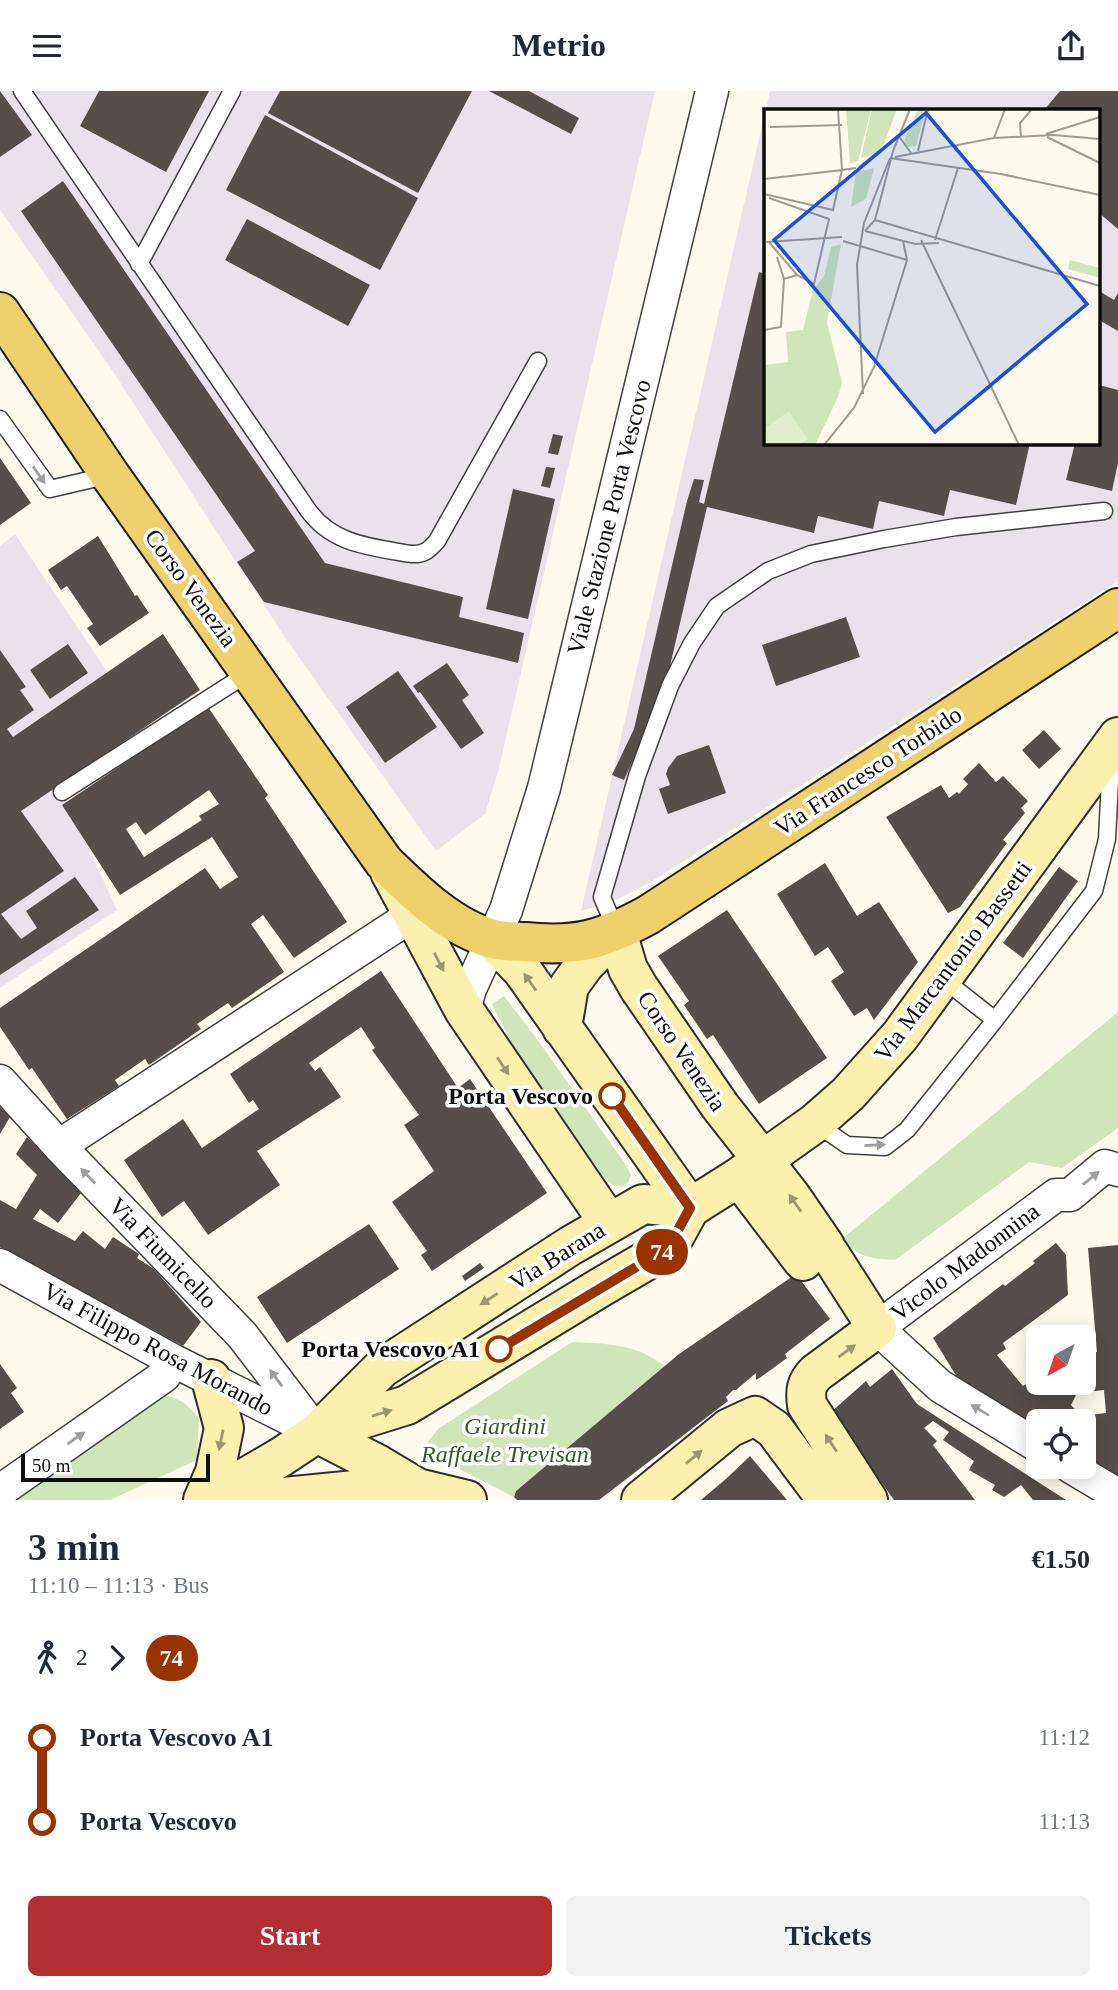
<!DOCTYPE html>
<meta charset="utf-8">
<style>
body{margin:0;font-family:"Times New Roman",serif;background:#f2f2f3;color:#1f2937;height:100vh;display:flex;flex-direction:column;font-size:26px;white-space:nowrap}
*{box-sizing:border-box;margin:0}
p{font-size:23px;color:#747a83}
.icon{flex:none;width:38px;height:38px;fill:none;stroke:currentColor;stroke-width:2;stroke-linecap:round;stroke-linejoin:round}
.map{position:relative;height:1409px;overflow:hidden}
.details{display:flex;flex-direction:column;background:#fff;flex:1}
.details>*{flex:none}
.badge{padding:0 14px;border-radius:23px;font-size:24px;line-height:46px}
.needle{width:46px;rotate:220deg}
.controls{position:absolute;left:1026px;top:1234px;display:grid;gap:14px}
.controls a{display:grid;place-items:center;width:70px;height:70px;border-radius:10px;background:#fff;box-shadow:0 4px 18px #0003;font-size:35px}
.scale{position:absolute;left:21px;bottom:18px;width:189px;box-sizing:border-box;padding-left:7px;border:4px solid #0d0d0d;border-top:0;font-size:19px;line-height:24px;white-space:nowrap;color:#0d0d0d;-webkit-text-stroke:5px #fff;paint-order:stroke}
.map>.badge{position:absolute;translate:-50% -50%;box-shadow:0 0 0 4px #fff}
.legs{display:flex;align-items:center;gap:10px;height:77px;padding:0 28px;font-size:23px}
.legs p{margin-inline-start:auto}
.headline{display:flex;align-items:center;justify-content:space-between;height:119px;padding:0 28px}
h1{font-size:38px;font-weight:600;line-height:52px}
.button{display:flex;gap:14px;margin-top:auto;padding:14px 28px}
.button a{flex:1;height:80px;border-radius:10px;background:#b22f34;color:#fff;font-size:28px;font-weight:600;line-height:80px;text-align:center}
.button a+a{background:#f2f2f3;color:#1f2937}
ul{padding:0 28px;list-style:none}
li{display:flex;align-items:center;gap:24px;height:84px;font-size:26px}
li i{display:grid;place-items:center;width:10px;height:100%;margin:0 9px;background:currentColor}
li i::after{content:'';width:18px;height:18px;margin:-9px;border:5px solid;border-radius:50%;background:#fff}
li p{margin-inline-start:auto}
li:first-child i{background:linear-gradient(#0000 50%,currentColor 0)}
li:last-child i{background:linear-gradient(currentColor 50%,#0000 0)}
header{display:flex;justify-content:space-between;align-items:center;height:91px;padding:0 28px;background:#fff;font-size:32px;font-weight:600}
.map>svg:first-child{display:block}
</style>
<header><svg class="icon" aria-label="menu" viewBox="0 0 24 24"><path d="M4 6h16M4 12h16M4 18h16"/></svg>Metrio<svg class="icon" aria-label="share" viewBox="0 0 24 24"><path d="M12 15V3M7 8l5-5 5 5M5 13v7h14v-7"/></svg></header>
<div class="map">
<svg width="1118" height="1409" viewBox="0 0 1118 1409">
<rect width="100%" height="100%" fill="#fefbee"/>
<path fill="#eae2eb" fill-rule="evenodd" d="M0 0H655L499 677 485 723 436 760 284 545 112 279 0 119Z
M770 0H1118V490L651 791 610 812 581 820ZM766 19H1099V352H766Z
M15 443 146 638 66 708 117 819 0 897V455Z"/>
<path fill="#d0e6ba" d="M504 905 534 944 626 1074 631 1084 628 1092 621 1096 613 1094 605 1088 529 980 515 959 492 913Z
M1118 921V1037L1062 1077 1029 1071 895 1169C873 1168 856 1166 842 1148Z
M572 1251C608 1253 634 1252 665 1275L516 1400 514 1406 428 1362 424 1356 438 1338Z
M161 1302 183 1311 199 1326 197 1369 110 1409H7Z"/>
<path fill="#554e4a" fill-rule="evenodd" d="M0 0 32 44 0 66Z
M99 0H209L166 81 80 35Z
M280 0H472L418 102 268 22Z
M489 0H529L579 27 571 43Z
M1060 0H1118V138L1099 122V19H1044Z
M265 24 418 107 380 179 226 99Z
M63 90 325 472 463 506 459 526 524 542 518 572 264 511 237 471 255 460 21 120Z
M247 128 370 194 348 235 225 169Z
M759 181 766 183V352H1030L1016 414 950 399 944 425 879 410 873 438 818 425 814 442 707 416 667 588 652 628 624 689 612 684 634 638 687 410 694 388 704 389 699 411 704 413Z
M1099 200 1114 209 1118 202V240L1099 229Z
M1099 294 1118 299V372L1112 400 1066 389 1075 352H1099Z
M553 343 563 345 558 364 548 362Z
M0 367 31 412 0 434Z
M546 376 555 377 550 397 541 395Z
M513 398 555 408 528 528 486 518Z
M98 445 135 505 137 504 149 522 100 555 87 537 93 533 67 495 61 499 48 479Z
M846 526 860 566 776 595 762 554Z
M163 543 200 599 21 720 64 780 1 823 21 848 37 837 26 820 75 786 99 819 0 884V559L26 596 20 599 34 619 7 638 13 646Z
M68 553 88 582 50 608 30 579Z
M447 572 469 604 462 609 484 642 461 658 420 601 418 602 413 595Z
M398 580 437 636 385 672 346 616Z
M208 616 268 704 265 707 347 831 294 867 263 824 251 833 284 881 232 917 228 912 197 933 201 938 149 974 145 968 115 989 119 995 67 1028 32 977 29 979 0 936V917L205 777 220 798 238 786 212 746 120 804 62 714ZM209 699 219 713 199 725 202 729 144 766 126 738 136 731 145 744Z
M1044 639 1061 658 1039 678 1022 659Z
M709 654 726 702 668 723 659 698 670 694 666 683 668 677 677 665Z
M979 672 996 691 1003 685 1028 710 1021 717 1025 722 1003 749 1007 752 960 816 948 822 886 726 941 694 949 707 957 701 959 703 968 693 963 688Z
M825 772 857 825 879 811 918 871 874 929 867 917 854 925 831 890 844 881 828 856 815 865 777 803Z
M1059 776 1078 790 1023 867 1003 852Z
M727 819 827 967 759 1013 713 944 707 948 684 914 689 910 658 865Z
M381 880 458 997 470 988 547 1102 432 1180 421 1164 427 1160 392 1111 434 1080 404 1034 419 1024 372 959 375 957 361 936 309 972 315 980 320 976 341 1006 257 1060 280 1094 208 1144 184 1110 162 1126 124 1069 183 1028 202 1057 259 1018 253 1009 249 1012 230 983Z
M0 1016 10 1026 0 1043Z
M27 1046 81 1102 58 1132 40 1118 33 1128 75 1150 83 1140 105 1158 113 1146 139 1163 137 1167 154 1178 201 1231 183 1255 0 1156V1109L16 1118 37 1084 16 1063Z
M369 1133 399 1178 287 1252 257 1206Z
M1056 1152 1066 1164 1068 1204 1003 1252 1006 1258 997 1264 1023 1295 1038 1286V1292H1083V1262L1097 1261 1088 1157 1118 1154V1390L1083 1367V1330H1038V1338L957 1286 933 1247 1003 1193 1005 1195 1035 1172 1033 1170ZM1104 1299 1106 1322 1081 1325 1071 1314 1077 1302Z
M480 1172 484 1177 465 1190 462 1185Z
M796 1183 830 1228 785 1263 787 1267 761 1286 756 1289V1282L736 1299H733L726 1306 728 1310 599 1409H517L514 1406 516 1400 679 1263Z
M0 1273 17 1297 11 1302 24 1321 0 1338Z
M892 1278 917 1313 1066 1409H1033L1021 1394 1004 1406 992 1399 995 1394 969 1379 974 1370 943 1349 949 1341 933 1330 924 1337 937 1350 933 1354 975 1409H894L831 1321 866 1290 870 1296Z
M750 1365 787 1409H701L727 1387Z"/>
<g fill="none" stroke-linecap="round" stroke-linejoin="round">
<g stroke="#404040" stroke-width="19">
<path id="lane" d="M22 0 308 419C333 454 372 456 411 463 424 464 429 459 437 450L538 270
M139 173 232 0
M0 328 50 398 110 384
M62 701 250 581
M616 839 602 806 637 685 670 595 692 552 717 515 768 480 811 463 884 448 956 436 1104 420
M943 888 995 929 1094 800 1107 748 1111 670
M815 1032 847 1054 885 1056 907 1039 995 929"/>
</g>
<g stroke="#404040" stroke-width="35">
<path id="street" d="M464 919 470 898 506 819 544 697 712 0
M0 990 59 1055 242 1244 317 1342
M59 1055 414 823 436 830
M0 1174 174 1270 310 1338
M1038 1355 940 1295 877 1237 1056 1104H1070L1105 1075 1118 1079
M1071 1376 1118 1404
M0 1400 164 1285 174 1270"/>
</g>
<g stroke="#2f2f2f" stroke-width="42">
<path id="secondary" d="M390 781 464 919 609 1132
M493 849 522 879 690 1117
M562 937 569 895 585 873 617 841 628 878 639 897 720 1015 790 1104 825 1155
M739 1086 803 1170
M829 1162 877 1237
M317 1342 407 1314 601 1196 668 1157 690 1117 739 1086 815 1032 848 1003 900 945 1118 646
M317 1342 379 1374 416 1396
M203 1409 215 1381 224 1337 211 1288
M207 1409 281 1366 317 1342 382 1277 570 1155 643 1113 690 1117
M252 1409 386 1396 417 1397 467 1409
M641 1409 729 1337 755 1325 774 1338 827 1409
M868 1409 807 1314C805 1300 806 1292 816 1282L877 1237"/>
</g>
<g stroke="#1e1e1e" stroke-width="42">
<path id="primary" d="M0 221 110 384 384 771C415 801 451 837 493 848 503 851 515 850 525 851 577 856 602 849 648 824L1118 517"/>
</g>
<use href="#lane" stroke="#fff" stroke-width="16"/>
<use href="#street" stroke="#fff" stroke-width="32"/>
<use href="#secondary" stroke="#f9f1ad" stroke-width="38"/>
<use href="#primary" stroke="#eed06d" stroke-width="38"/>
</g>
<defs><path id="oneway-solid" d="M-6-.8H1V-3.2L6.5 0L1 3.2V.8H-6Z" transform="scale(1.75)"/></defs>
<g fill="#9e9e9e">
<use href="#oneway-solid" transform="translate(39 384) rotate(55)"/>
<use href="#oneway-solid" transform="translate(875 1054) rotate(-3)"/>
<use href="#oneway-solid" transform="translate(88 1085) rotate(-134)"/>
<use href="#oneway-solid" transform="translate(1091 1087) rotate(-39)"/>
<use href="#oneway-solid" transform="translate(276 1287) rotate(-127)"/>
<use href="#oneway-solid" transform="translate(980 1319) rotate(-149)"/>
<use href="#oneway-solid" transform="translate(76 1347) rotate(-35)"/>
</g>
<g fill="#9b966d">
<use href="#oneway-solid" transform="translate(439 871) rotate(63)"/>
<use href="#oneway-solid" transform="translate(530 891) rotate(-125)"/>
<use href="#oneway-solid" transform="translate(503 975) rotate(56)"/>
<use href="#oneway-solid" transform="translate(795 1112) rotate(-125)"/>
<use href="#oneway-solid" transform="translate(489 1208) rotate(147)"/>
<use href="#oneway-solid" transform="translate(847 1260) rotate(-36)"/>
<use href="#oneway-solid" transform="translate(382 1322) rotate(-17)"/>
<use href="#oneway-solid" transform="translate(221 1349) rotate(102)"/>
<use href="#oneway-solid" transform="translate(831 1352) rotate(-123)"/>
<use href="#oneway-solid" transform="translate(694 1366) rotate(-39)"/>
</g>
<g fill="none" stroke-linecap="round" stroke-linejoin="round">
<g stroke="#fff" stroke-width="16">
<path id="line-1" d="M499 1258 668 1157 690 1117 612 1005"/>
</g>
<use href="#line-1" stroke="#930" stroke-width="10"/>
</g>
<g fill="#fff" stroke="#930" stroke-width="3.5">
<circle cx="612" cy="1005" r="12"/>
<circle cx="499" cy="1258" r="12"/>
</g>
<g text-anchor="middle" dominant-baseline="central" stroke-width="7" stroke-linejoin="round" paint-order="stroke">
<g font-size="24" fill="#0d0d0d" stroke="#fff">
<text transform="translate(609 426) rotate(-76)">Viale Stazione Porta Vescovo</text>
<text transform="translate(191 497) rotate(54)">Corso Venezia</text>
<text transform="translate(868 680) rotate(-33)">Via Francesco Torbido</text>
<text transform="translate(953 870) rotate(-53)">Via Marcantonio Bassetti</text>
<text transform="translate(682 960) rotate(56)">Corso Venezia</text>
<text transform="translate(163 1162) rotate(46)">Via Fiumicello</text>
<text transform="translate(557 1165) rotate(-32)">Via Barana</text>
<text transform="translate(965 1171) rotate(-37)">Vicolo Madonnina</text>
<text transform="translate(158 1258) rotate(28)">Via Filippo Rosa Morando</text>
</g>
<g font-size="24" font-weight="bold" fill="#0d0d0d" stroke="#fff" text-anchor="end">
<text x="593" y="1005">Porta Vescovo</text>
<text x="480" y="1258">Porta Vescovo A1</text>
</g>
<g font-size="24" font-style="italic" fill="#2e5f22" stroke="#fff">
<text x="505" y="1335">Giardini<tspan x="505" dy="28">Raffaele Trevisan</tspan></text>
</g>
</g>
<g transform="translate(764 18)">
<rect width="336" height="336" fill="#fefbee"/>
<path d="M82 0H107L94 52 86 54ZM108 0H133L120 35 111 45 97 49ZM154 0H162L152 37 144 38 140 32ZM110 59 102 90 87 98 92 63ZM77 135 63 213 78 274 74 288 51 336H0V256L24 253 22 223 39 221 49 181 60 167 67 138ZM306 151 336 159V169L304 160Z" fill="#d0e6ba"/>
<path d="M25 302 44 330 35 336H0V320Z" fill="#e1edcb"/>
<path fill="none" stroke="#9e9c94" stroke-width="2" d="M6 18 78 16M282 25 336 8M134 26 147 44M257 28 256 14 268 0M283 28 336 54M230 29 241 0M154 42 164 0M131 48 230 29 289 26 336 30M126 49 237 65 336 86M95 58 130 30M0 70 78 61 74 0M0 85 69 101 78 61 92 59M111 111 336 177M101 122 111 111 129 42 146 0M101 122 151 135 175 134M157 131 255 336M171 131 194 59M79 132 143 151M2 133 78 128M5 133 33 166 50 175 65 110 5 89M13 148 20 170 33 166M0 221 17 218 20 170M99 285 93 156 100 114 126 49M60 336 90 299 110 258 143 151 139 132"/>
<path fill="#1d4ed8" fill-opacity="0.15" stroke="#1d4ed8" stroke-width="3.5" d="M162 4 323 195 171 323 10 131Z"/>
<rect width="336" height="336" fill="none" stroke="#0d0d0d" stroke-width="3.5"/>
</g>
</svg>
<div class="controls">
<a><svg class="needle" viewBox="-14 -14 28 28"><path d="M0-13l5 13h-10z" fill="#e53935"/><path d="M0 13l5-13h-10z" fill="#747a83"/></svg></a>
<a><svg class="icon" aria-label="locate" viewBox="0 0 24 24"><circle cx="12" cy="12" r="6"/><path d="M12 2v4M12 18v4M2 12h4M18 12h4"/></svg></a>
</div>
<div class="scale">50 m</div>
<b class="badge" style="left:662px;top:1161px;background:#930;color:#fff">74</b>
</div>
<section class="details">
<div class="headline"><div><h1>3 min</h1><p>11:10 – 11:13 · Bus</p></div><b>€1.50</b></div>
<div class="legs"><svg class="icon" aria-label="walk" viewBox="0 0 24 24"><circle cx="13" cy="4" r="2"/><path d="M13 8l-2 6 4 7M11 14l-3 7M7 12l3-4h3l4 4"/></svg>2<svg class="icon" aria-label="forward" viewBox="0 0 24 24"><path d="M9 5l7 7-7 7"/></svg><b class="badge" style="background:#930;color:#fff">74</b></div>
<ul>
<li><i style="color:#930"></i><b>Porta Vescovo A1</b><p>11:12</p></li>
<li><i style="color:#930"></i><b>Porta Vescovo</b><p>11:13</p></li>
</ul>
<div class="button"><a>Start</a><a>Tickets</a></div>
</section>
